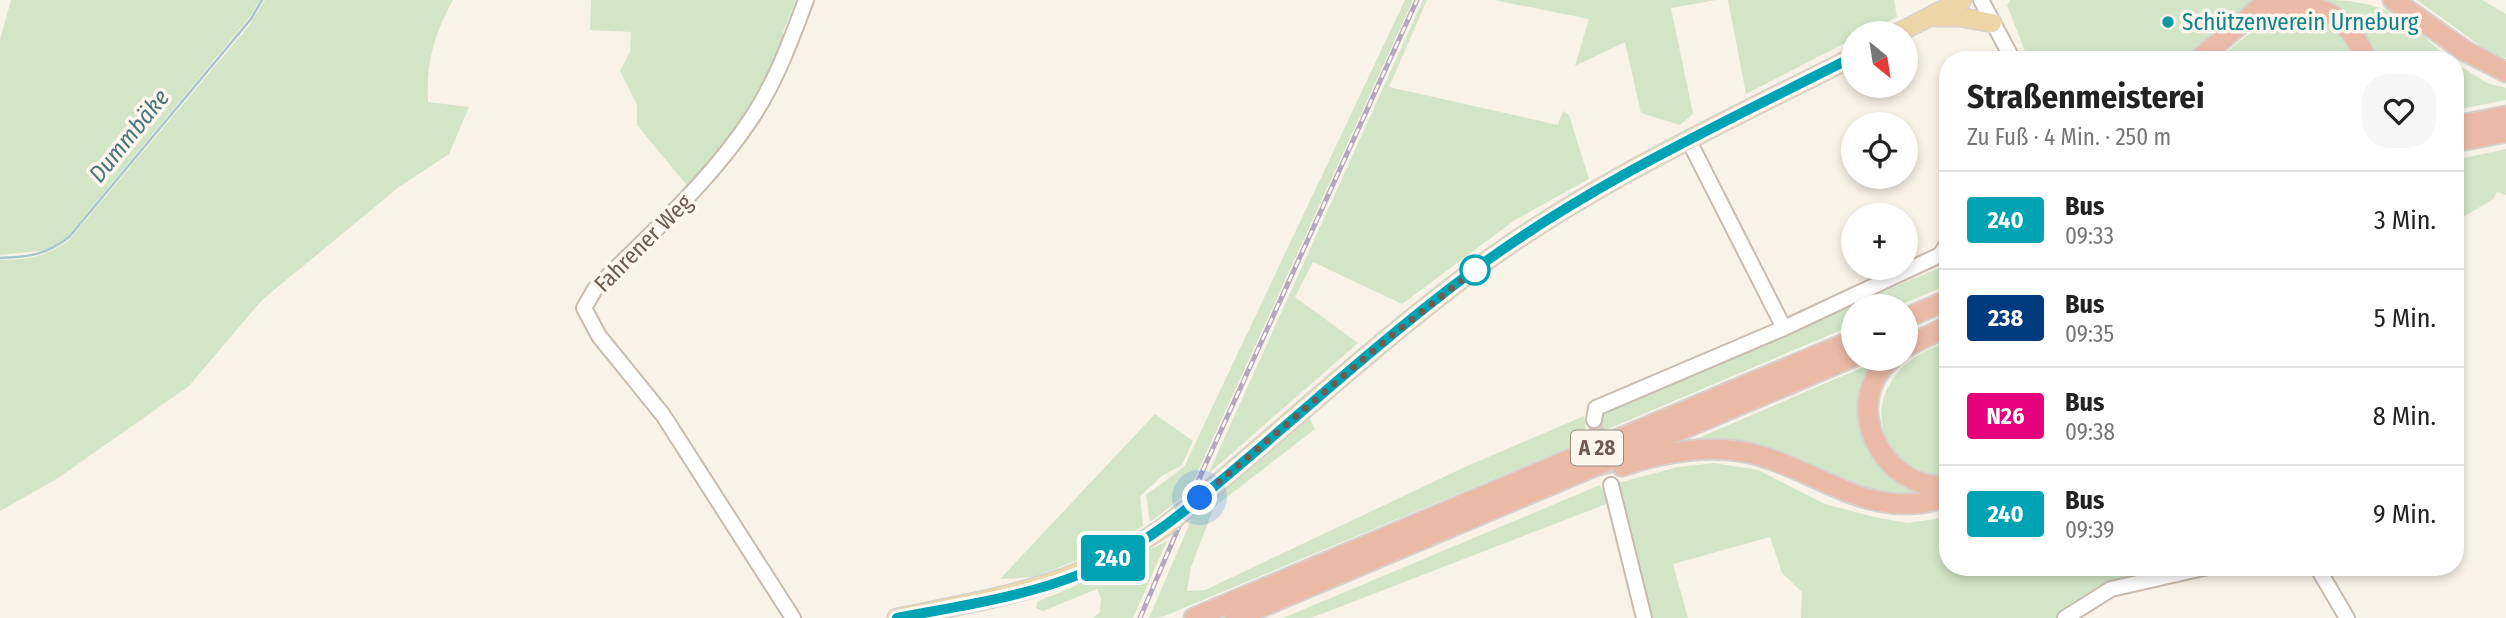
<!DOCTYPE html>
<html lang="de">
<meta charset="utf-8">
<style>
body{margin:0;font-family:"Fira Sans Condensed",sans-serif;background:#f6f6f6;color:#222;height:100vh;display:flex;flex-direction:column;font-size:26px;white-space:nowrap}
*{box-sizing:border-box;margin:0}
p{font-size:23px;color:#767676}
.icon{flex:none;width:38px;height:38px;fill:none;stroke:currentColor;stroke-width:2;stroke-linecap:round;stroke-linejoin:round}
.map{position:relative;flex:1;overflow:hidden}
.sheet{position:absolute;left:1939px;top:51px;width:525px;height:525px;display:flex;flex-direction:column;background:#fff;border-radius:28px;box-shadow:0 4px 10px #0003}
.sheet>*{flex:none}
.badge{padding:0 14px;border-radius:5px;font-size:24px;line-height:46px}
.needle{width:46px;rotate:150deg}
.fabs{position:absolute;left:1841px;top:21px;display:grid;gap:14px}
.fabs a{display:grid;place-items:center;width:77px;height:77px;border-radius:50%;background:#fff;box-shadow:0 4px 10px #0003;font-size:35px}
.you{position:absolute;width:35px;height:35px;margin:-18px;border:5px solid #fff;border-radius:50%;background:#1a73e8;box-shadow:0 0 0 10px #1a73e833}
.map>.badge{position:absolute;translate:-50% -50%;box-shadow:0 0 0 4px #fff}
.round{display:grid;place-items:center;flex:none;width:74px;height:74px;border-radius:28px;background:#f6f6f6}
.head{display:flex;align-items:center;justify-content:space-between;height:119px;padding:0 28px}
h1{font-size:33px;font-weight:700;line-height:52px}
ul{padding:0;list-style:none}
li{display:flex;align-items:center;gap:21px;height:98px;padding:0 28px;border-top:2px solid #e0e0e0}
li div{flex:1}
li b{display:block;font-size:26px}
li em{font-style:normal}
li .badge{min-width:77px;font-weight:700;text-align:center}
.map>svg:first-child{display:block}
</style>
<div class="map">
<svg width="2506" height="618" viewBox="0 0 2506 618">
<rect width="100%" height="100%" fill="#f9f2e7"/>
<path fill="#d2e5c7" d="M11 0H260L249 18 67 237 49 250 0 255V40Z
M265 0H453C434 35 426 62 428 102L469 107 449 154 399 187 262 300 189 386 58 478 0 511V260C30 259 44 258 69 240L248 27Z
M591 0H796L783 32V51L746 116 689 188 637 125V105L620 71 630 52 631 32 590 30Z
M1405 0H1413L1188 493 1150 522 1146 495 1184 467Z
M1423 0H1427L1389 87 1558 125 1563 111 1569 115 1589 179 1515 220 1402 304 1313 262 1295 297 1358 343 1208 474Z
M1494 0H1716L1671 8 1693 114 1680 125 1641 113 1625 42 1575 66 1589 19Z
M1728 0H1894L1897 17 1865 33H1853V39L1746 94Z
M2010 0H2261L2216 31 2186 60 2028 59 2007 5Z
M2325 0C2357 0 2388 6 2413 26 2426 37 2437 50 2451 59H2377C2367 31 2351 15 2325 0Z
M2417 0H2482L2506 14V58L2489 52Z
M2296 15C2326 18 2344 34 2357 60H2218C2242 38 2263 20 2296 15Z
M2455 63 2487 83 2506 88V100L2455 110Z
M2506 149V195L2497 192 2493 199 2455 222V160Z
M1948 264V285L1897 306H1853V325L1601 432 1600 413Z
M1948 341V476L1945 477C1889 471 1859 414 1901 369 1913 356 1931 348 1948 341Z
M1882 359 1875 368 1878 462 1896 481 1933 496 1889 499 1833 482 1680 446Z
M1155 414 1193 441 1182 465 1162 476 1140 496 1143 526 1094 554 1034 577 1000 579Z
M1308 415 1315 429 1214 507 1191 567 1187 591 1205 590 1467 466 1584 416 1587 440 1162 617 1149 618 1192 518Z
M1714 463 1758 470 1825 504 1874 517 1907 523 1948 517V567H2194L2086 597 2057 618H1801L1802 592 1782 573 1770 537 1673 564 1688 618H1649L1614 484 1678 467Z
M1600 485 1609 503 1311 618H1283Z
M1167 541 1133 618H1093L1100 612 1101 598 1097 589 1043 611 1036 608 1038 601C1083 585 1124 561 1167 541Z"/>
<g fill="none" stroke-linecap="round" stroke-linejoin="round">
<path stroke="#a5c8d0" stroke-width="2.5" d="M0 258C29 257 46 255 69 237L251 19 262 0"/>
<path stroke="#d6ccc1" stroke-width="14" stroke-dasharray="14 7" stroke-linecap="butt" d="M1594 420 1611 485"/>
<g stroke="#c9bbae" stroke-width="18">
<path id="minor" d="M1981 0 2013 60
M1689 141 1784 328
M1594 420 1596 408 1784 328 1940 255 1948 243
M1611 485 1644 618
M2317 567 2347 618
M793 618 663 415 599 336 584 308 595 289C650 234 710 182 753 116 776 81 791 40 806 0
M2065 618 2111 589 2208 567"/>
</g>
<g stroke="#d7d1ce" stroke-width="21">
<path id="major" d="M1936 17H1960L1992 23
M1898 33 1962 0
M1217 484C1301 413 1382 339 1470 273 1587 185 1723 123 1853 57
M897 618C999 597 1074 587 1163 528"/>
</g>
<g stroke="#d7d1ce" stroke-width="23">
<path id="highway" d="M2393 0 2465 51 2506 72
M2254 12C2311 0 2342 4 2367 60
M2198 60 2263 5
M2455 126 2506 116
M2455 142 2506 132
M1906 318 1948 300
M1906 347 1948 326
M1891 359C1839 403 1882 491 1948 486
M1622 466C1667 451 1718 442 1764 457 1830 478 1874 521 1948 497
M1194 618 1853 340
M1235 618 1853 357"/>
</g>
<use href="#minor" stroke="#fff" stroke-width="14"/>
<use href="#major" stroke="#efd6a8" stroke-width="18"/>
<use href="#highway" stroke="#ebbaa6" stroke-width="19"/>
<g stroke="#b6a7c1" stroke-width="5">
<path id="rail" d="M1140 618 1203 470 1417 0"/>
</g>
<use href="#rail" stroke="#fcf6ec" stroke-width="2.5" stroke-dasharray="8" stroke-linecap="butt"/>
<g stroke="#d7d1ce" stroke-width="21" stroke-linecap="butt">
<path id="major-bridge" d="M1163 528 1217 484"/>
</g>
<use href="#major-bridge" stroke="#efd6a8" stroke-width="18"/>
</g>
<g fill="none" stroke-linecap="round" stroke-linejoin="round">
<g stroke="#fff" stroke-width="16">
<path id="line" d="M897 618C959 606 1025 597 1083 573 1152 544 1206 493 1262 446 1330 387 1398 327 1470 273 1587 185 1723 123 1853 57"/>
</g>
<use href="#line" stroke="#00a3b4" stroke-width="10"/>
<path stroke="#6f5b4f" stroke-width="7" stroke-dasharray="0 12.6" d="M1200 498 1381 344 1475 270"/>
</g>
<circle fill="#0f9aa8" stroke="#fcf6ec" stroke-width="2.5" cx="2168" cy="22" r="7"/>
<circle fill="#fff" stroke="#00a3b4" stroke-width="3.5" cx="1475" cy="270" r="14"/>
<g text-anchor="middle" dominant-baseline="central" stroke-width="7" stroke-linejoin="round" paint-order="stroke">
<rect fill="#fcf6ec" stroke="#998a7e" stroke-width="2" x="1571" y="430.5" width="52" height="35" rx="5"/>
<g font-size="21" font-weight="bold" fill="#6f5b4f">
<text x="1597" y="448">A 28</text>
</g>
<g font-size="23" fill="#0d838f" stroke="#fcf6ec" text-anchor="start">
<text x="2182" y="22">Schützenverein Urneburg</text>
</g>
<g font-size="23" fill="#6f5b4f" stroke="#fcf6ec">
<text transform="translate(643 243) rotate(-45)">Fahrener Weg</text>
</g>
<g font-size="24" font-style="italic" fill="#4c7580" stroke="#fcf6ec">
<text transform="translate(129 136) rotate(-51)">Dummbäke</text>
</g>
</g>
</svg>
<div class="fabs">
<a><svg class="needle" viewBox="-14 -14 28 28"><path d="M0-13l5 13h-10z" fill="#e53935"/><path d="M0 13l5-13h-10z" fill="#767676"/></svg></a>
<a><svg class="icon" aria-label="locate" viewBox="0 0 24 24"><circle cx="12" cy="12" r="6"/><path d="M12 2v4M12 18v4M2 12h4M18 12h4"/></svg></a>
<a>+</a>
<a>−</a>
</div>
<div class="you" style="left:1200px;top:498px"></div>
<b class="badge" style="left:1113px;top:558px;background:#00a3b4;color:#fff">240</b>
<section class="sheet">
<div class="head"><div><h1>Straßenmeisterei</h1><p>Zu Fuß · 4 Min. · 250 m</p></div><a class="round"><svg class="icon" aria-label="heart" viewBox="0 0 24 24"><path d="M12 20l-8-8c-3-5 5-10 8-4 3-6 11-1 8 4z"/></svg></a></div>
<ul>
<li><span class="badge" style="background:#00a3b4;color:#fff">240</span><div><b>Bus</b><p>09:33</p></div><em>3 Min.</em></li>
<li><span class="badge" style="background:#003b80;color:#fff">238</span><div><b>Bus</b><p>09:35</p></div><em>5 Min.</em></li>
<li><span class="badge" style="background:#e6007e;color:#fff">N26</span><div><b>Bus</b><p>09:38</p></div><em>8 Min.</em></li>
<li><span class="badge" style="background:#00a3b4;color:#fff">240</span><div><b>Bus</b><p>09:39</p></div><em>9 Min.</em></li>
</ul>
</section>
</div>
